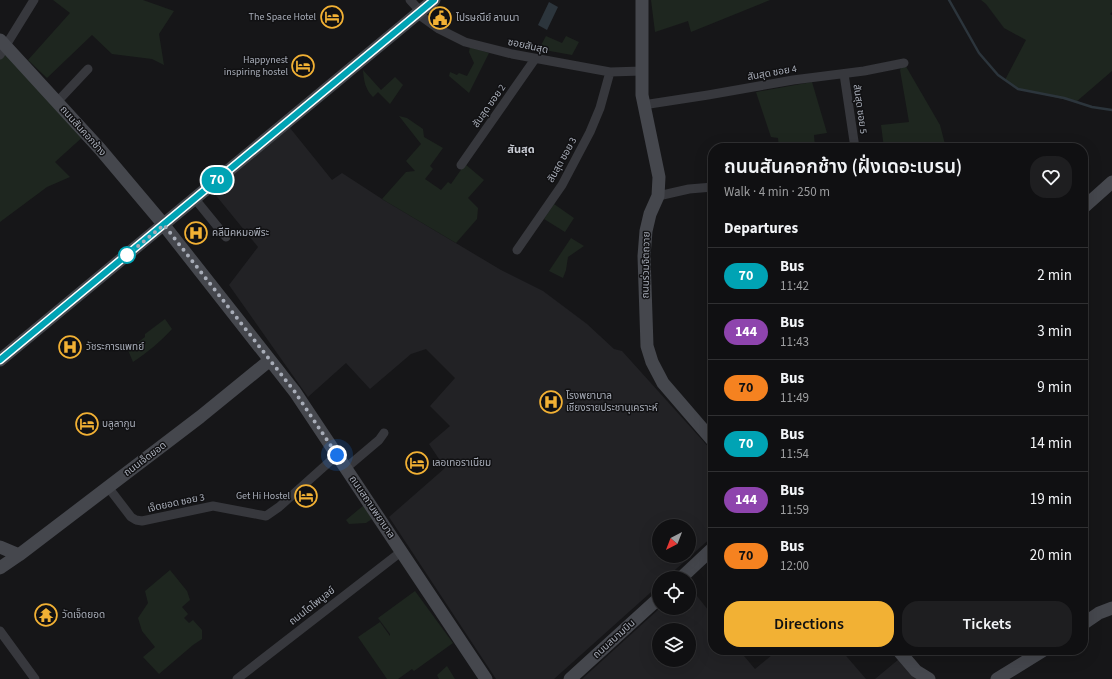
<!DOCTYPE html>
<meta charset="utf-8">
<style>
body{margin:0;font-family:"Source Sans 3","Noto Sans Thai",sans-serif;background:#1e1e20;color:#f1f3f6;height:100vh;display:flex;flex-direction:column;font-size:15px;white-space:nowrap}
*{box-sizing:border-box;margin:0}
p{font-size:13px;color:#9c9d9f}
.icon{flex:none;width:22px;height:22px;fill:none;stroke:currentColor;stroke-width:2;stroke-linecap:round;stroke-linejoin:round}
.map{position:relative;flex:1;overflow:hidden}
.drawer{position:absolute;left:708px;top:143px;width:380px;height:512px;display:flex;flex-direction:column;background:#101012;border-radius:16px;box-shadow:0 4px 16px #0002,0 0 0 1px #303032}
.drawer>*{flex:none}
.badge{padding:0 8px;border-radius:13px;font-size:14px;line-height:26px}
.needle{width:26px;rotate:222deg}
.tools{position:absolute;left:652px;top:519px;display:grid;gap:8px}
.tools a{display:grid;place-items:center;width:44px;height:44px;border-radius:50%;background:#101012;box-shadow:0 4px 16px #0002,0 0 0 1px #303032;font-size:20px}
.you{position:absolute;width:20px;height:20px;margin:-10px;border:3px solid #fff;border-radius:50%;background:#1a73e8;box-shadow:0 0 0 6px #1a73e833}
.map>.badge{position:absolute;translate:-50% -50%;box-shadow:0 0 0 2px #fff}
h2{padding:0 16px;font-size:15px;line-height:36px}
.round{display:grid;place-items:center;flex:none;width:42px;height:42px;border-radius:16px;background:#1e1e20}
.summary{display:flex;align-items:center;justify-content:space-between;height:68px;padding:0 16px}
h1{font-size:19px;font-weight:600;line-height:30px}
.action{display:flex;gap:8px;margin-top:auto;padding:8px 16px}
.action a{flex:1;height:46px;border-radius:16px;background:#f2b134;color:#111;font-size:16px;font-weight:600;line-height:46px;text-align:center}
.action a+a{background:#1e1e20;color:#f1f3f6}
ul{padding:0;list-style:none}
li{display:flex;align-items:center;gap:12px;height:56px;padding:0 16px;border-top:1px solid #303032}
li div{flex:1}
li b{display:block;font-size:15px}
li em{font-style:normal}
li .badge{min-width:44px;font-weight:700;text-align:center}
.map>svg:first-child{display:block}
</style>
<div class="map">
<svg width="1112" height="679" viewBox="0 0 1112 679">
<rect width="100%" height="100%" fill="#161618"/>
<path fill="#222225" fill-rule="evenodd" d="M286 123 332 180 342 173 382 199 501 270 543 291 587 324 614 349 622 351 713 452V536L666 578H659V585L554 679H496L389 517 445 468 429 444 450 426 430 406 455 378 426 349 411 354 370 389 346 363 308 397 229 285 258 247 209 187ZM659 526H689V556H659Z
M689 586 713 616V650H739L755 669 778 650H841L866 679H582L660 608H689ZM659 630H689V660H659Z
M899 659 919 679H875Z"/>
<path fill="#1e261f" d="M53 0H143L174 11 159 34 164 65 152 59 112 54 92 35 47 78 28 60 70 13Z
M651 0H770L691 32 688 21 655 32Z
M981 0H1112V12L1110 14 1112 15V71L1076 102 1018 89 1005 80 1026 40 1004 28 986 4Z
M546 36 562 43 566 36 579 42 572 55 539 49Z
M6 46 86 134 55 162 70 177 47 187 0 222V54Z
M470 47 489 53 469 93 449 76 450 72 457 75 459 73 467 76 474 63 469 52Z
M904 63 940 125 946 148H884L881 125 909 122 900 70Z
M363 70 381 90 395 77 403 85 390 104 378 92 373 97C365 89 364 81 363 70Z
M812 82 827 133 814 135 815 148H779L778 138 771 137 756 92Z
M399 116 407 118 423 129 424 137 443 148 430 166 433 169 425 179 441 190 448 182 451 184 465 164 484 180 468 198 478 208 477 219 456 243 382 199 406 172 415 171 406 161 421 144Z
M554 204 574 218 565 232 544 219Z
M571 238 584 246 568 257 566 270 563 278 549 271Z
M165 319 172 329C160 342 148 352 133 362L128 350 145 337V334Z
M364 505 372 519 366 523 349 524 346 520Z
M170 570 187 591 190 600 182 607 188 614 184 618 189 623 193 620 202 630V639L193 645 159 674 143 657 155 647 142 631 138 618 148 603 145 591Z
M415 591 453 643 414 671 412 669 398 679H387L358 637 380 622 390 636V634L378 618Z
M447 666 455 679H439L437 675Z"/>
<path fill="#2c353c" d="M549 2 558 7 547 30 538 25Z"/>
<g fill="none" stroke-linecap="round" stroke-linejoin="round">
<path stroke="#2c353c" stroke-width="2.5" d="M949 0 979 53 998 75 1018 89 1064 98 1092 107 1112 110"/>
<path stroke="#37383d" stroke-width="9" d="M410 0 421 12
M418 14 439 29 465 42 512 54 610 72 642 71
M0 55 34 0
M844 74 855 148
M57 102 88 69
M643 105 708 95 793 80 864 71 904 63
M461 165 535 59
M658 196 689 189 713 187
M195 199 226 237
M517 250 562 185 590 132 600 108 610 72
M346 468 379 440 384 433
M108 487 131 517 136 520 142 521 213 506 266 516 279 507 337 455
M0 631 35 679
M237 679 402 551"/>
<path stroke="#45474d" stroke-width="13" d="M642 0V95L659 177 658 196 650 214 646 231 644 256 647 346 652 362 663 383 713 441
M0 40 100 149 159 219 295 392 486 679
M1083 208 1112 182
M0 360 434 0
M0 547 19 555
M0 568 19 555 200 417 270 360
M681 578 713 548
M1083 624 1099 613 1112 608
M898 650 916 671 929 679
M570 679 659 598
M997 679 1044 650"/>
</g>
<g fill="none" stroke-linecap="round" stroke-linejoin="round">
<g stroke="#fff" stroke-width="9">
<path id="line" d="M0 360 434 0"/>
</g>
<use href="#line" stroke="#00a3b4" stroke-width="6"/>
<path stroke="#a8adb8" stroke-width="4" stroke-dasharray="0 7.2" d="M127 255 164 225 295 392 337 455"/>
</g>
<defs>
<g id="hotel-ring" transform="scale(1.15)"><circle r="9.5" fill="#111113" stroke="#f2b134" stroke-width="1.5"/><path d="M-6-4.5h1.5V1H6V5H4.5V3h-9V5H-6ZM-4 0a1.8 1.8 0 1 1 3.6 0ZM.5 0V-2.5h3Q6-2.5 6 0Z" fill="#f2b134"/></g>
<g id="civic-ring" transform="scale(1.15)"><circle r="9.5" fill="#111113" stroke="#f2b134" stroke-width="1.5"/><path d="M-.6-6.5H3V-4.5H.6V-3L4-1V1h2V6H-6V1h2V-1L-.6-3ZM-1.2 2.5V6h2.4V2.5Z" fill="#f2b134"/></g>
<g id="hospital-ring" transform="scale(1.15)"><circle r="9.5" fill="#111113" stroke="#f2b134" stroke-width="1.5"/><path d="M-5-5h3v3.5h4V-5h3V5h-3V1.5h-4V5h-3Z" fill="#f2b134"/></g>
<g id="temple-ring" transform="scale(1.15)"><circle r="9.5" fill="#111113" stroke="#f2b134" stroke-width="1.5"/><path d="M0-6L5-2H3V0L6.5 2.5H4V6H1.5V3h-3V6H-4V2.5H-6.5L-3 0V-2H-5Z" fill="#f2b134"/></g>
</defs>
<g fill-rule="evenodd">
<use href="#hotel-ring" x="332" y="17"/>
<use href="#civic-ring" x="440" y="18"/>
<use href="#hotel-ring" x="303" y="66"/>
<use href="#hospital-ring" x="196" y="233"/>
<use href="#hospital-ring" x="70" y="347"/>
<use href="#hospital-ring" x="551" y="402"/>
<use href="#hotel-ring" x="87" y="424"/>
<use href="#hotel-ring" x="417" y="463"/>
<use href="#hotel-ring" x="306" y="496"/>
<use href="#temple-ring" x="46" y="615"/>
</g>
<circle fill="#fff" stroke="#00a3b4" stroke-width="2" cx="127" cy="255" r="8"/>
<g text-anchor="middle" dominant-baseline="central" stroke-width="3" stroke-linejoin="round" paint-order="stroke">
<g font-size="10" fill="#a8adb8" stroke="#111113" text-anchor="start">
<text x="316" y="17" text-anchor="end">The Space Hotel</text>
<text x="456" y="18">ไปรษณีย์ ลานนา</text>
<text x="288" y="60" text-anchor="end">Happynest<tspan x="288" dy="12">inspiring hostel</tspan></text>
<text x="212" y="233">คลีนิคหมอพีระ</text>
<text x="86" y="347">วัชระการแพทย์</text>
<text x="566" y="396">โรงพยาบาล<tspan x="566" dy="12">เชียงรายประชานุเคราะห์</tspan></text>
<text x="102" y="424">บลูลากูน</text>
<text x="432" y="463">เลอเทอราเนียม</text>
<text x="290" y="496" text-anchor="end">Get Hi Hostel</text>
<text x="62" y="615">วัดเจ็ดยอด</text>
</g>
<g font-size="10" fill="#a8adb8" stroke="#111113">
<text transform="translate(528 46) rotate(12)">ซอยสันสุด</text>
<text transform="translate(772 73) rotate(-10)">สันสุด ซอย 4</text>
<text transform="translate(489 106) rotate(-55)">สันสุด ซอย 2</text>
<text transform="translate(860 109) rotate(82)">สันสุด ซอย 5</text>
<text transform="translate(83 131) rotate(48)">ถนนสันคอกช้าง</text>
<text transform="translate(562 160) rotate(-61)">สันสุด ซอย 3</text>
<text transform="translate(646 265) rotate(-89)">ถนนร่วมจิตถวาย</text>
<text transform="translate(145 459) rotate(-37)">ถนนเจ็ดยอด</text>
<text transform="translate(176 503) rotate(-12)">เจ็ดยอด ซอย 3</text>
<text transform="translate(372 507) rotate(56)">ถนนสถานพยาบาล</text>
<text transform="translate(312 606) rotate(-38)">ถนนโตไพบูลย์</text>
<text transform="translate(614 639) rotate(-42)">ถนนสนามบิน</text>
</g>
<g font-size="11" font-weight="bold" fill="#c9ccd4" stroke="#111113">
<text x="521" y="149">สันสุด</text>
</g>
</g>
</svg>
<div class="tools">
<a><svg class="needle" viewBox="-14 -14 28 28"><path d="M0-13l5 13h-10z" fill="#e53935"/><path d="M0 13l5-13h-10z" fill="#9c9d9f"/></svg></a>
<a><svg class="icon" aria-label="locate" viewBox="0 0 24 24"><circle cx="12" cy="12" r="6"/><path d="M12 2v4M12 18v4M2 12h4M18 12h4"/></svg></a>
<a><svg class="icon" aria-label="layers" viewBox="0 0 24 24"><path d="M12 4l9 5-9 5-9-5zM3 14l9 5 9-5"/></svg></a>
</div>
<div class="you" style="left:337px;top:455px"></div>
<b class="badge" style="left:217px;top:180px;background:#00a3b4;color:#fff">70</b>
<section class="drawer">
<div class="summary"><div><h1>ถนนสันคอกช้าง (ฝั่งเดอะเบรน)</h1><p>Walk · 4 min · 250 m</p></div><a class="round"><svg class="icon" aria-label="heart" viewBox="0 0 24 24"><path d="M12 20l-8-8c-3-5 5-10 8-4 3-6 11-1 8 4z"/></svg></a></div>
<h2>Departures</h2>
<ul>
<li><span class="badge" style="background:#00a3b4;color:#fff">70</span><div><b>Bus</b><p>11:42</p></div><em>2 min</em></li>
<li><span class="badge" style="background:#8e44ad;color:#fff">144</span><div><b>Bus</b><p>11:43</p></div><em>3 min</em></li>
<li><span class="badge" style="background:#f58220;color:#111">70</span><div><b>Bus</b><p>11:49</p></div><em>9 min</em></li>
<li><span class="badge" style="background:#00a3b4;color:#fff">70</span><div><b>Bus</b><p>11:54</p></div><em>14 min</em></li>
<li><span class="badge" style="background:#8e44ad;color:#fff">144</span><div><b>Bus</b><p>11:59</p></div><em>19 min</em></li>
<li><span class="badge" style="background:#f58220;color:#111">70</span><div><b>Bus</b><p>12:00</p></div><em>20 min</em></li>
</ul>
<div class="action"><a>Directions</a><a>Tickets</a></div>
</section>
</div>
